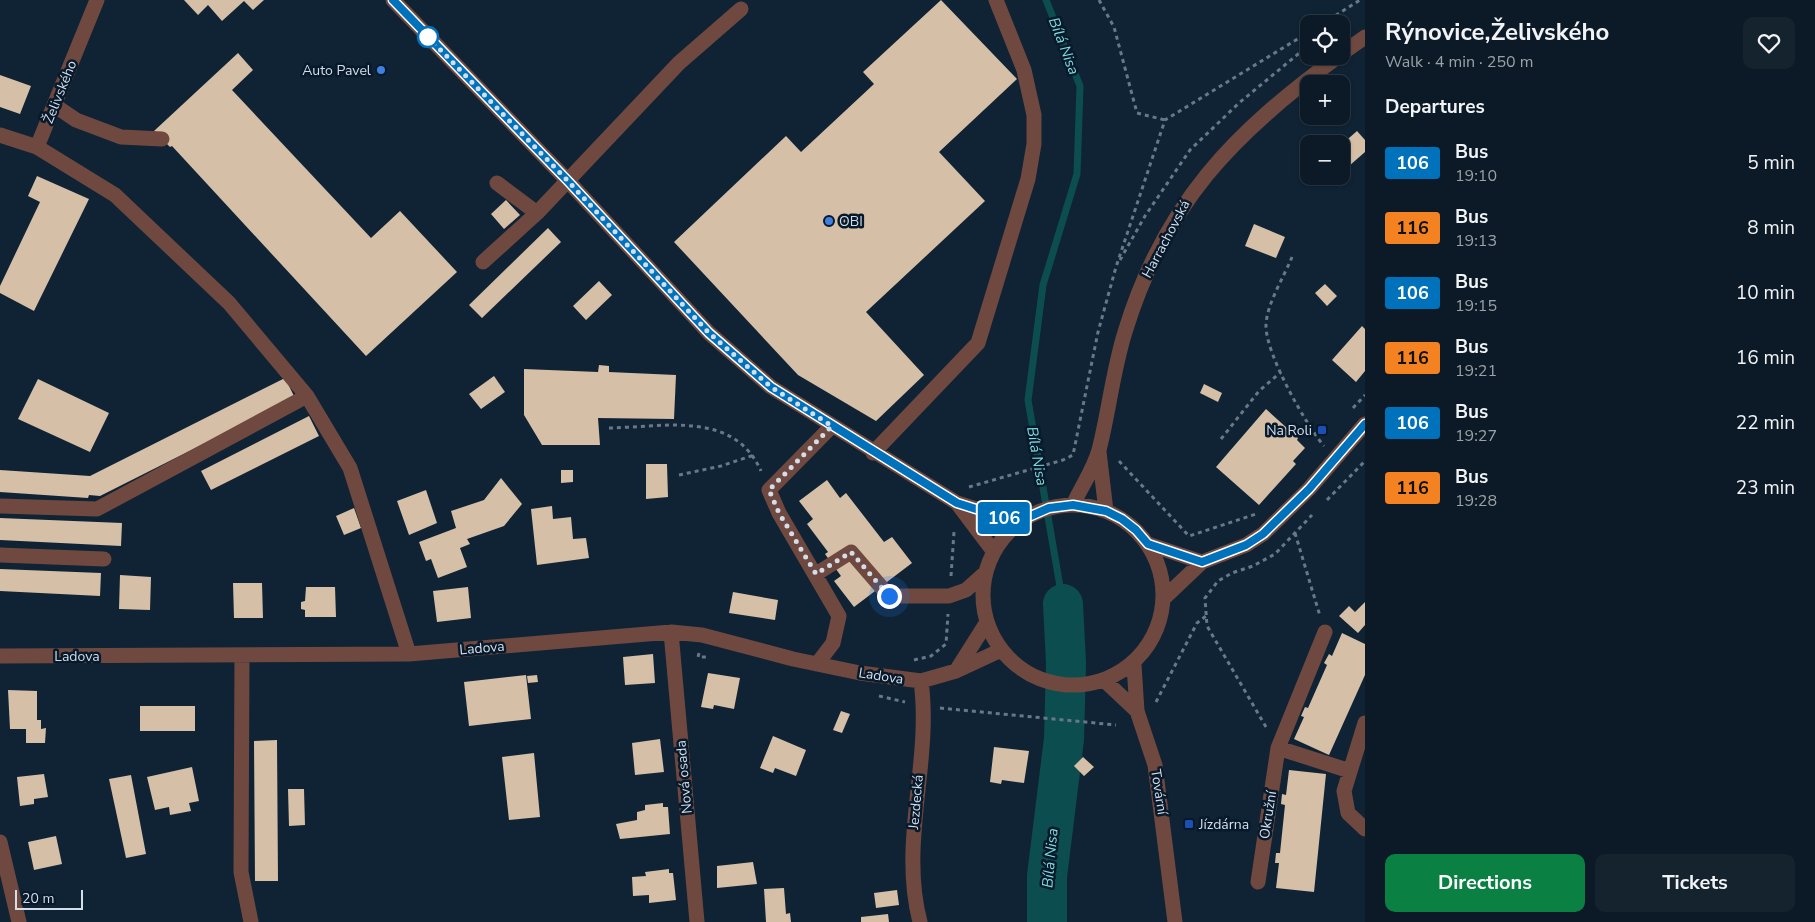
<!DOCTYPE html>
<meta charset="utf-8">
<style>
body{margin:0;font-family:"Nunito Sans",sans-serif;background:#15232f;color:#f1f3f6;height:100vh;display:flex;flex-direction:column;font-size:19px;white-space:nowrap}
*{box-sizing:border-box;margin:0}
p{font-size:16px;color:#9aa1a7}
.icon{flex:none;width:28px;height:28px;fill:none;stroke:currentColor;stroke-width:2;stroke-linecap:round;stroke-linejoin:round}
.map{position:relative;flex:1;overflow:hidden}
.drawer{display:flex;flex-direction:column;background:#0c1a27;width:450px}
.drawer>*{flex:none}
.badge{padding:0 10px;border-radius:4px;font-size:18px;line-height:32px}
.controls{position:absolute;left:1300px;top:15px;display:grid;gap:10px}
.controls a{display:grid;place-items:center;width:50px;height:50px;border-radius:10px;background:#0c1a27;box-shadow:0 1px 4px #0004,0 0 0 1px #2c3844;font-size:25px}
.scale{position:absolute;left:15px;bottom:12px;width:68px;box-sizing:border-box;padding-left:5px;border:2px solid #d3deea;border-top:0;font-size:14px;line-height:18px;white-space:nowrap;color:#d3deea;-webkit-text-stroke:4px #07192a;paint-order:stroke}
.you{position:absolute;width:25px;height:25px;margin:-12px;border:4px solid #fff;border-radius:50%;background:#1a73e8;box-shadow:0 0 0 8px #1a73e833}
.map>.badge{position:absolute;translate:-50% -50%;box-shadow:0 0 0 2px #fff}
h2{padding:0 20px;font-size:19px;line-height:45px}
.round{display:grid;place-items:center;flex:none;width:52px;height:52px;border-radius:10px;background:#15232f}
.summary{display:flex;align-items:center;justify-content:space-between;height:85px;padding:0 20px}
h1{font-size:24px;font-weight:700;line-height:38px}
.primary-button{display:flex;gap:10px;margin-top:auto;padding:10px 20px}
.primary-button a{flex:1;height:58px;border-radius:10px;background:#0b8043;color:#fff;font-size:20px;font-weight:700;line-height:58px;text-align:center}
.primary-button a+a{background:#15232f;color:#f1f3f6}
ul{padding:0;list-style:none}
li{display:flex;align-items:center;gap:15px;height:65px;padding:0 20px}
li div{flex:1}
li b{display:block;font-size:19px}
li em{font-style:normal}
li .badge{min-width:55px;font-weight:700;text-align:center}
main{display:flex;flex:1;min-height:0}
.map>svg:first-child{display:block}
</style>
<main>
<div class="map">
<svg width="1365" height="922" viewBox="0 0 1365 922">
<rect width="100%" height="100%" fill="#102334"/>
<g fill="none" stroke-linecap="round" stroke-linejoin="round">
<path stroke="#0c4e50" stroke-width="7" d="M1046 0 1080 86 1077 174 1043 285 1028 400 1063 604"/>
<path stroke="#0c4e50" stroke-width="40" d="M1047 922V876L1064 739 1066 663 1063 604"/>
</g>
<path fill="#d5bfa7" d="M184 0H264L253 10 244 1 222 21 208 5 198 15Z
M941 0 1017 79 939 152 985 201 866 312 924 375 876 421 798 375 674 242 786 136 801 152 874 84 863 72Z
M238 53 253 70 232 90 371 238 400 211 457 272 366 356 172 146 170 147 154 131Z
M0 75 31 86 20 114 0 107Z
M1357 131 1365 140V152L1349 166 1341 157V145Z
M37 176 89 199 34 311 0 293V286L40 202 28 196Z
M506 200 520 215 504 229 491 214Z
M1254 224 1285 237 1276 258 1245 246Z
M548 228 561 242 482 318 469 305Z
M599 281 612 295 586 320 573 306Z
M1325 284 1337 296 1327 306 1315 293Z
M1362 326 1365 329V371L1356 382 1332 360Z
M599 365 609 366V372L676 375 674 419 598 418 600 445H542L524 415V369L598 372Z
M494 376 505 392 481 409 469 394Z
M285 378 295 398 100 496 89 495 88 498 0 492V470L90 476Z
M38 379 109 413 90 452 18 419Z
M1204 384 1222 393 1218 402 1200 393Z
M1266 409 1298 438 1297 440 1305 448 1293 461 1296 464 1259 505 1216 467Z
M309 416 319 436 211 490 201 471Z
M646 464H667L668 497 646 499Z
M561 470H573V482L561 483Z
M501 478 522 504 504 526 467 539 470 544 460 548 467 567 438 578 431 559 426 561 419 542 456 528 451 511 484 500Z
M827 480 840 498 846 493 884 542 892 537 912 563 854 607 834 581 841 576 825 554 828 552 807 524 813 519 799 501Z
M426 490 437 523 409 535 397 501Z
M552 506 553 519 571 517 573 539 586 538 589 558 537 565 531 509Z
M354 508 361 528 344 535 336 516Z
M0 518 122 523 121 546 0 540Z
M0 569 101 573 100 596 0 591Z
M120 575 151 577 150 610 119 609Z
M233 583H262L263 618H234Z
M306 587H335L336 617H305V610L301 609V602L305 601Z
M468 587 471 618 437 622 433 591Z
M733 592 778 600 775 620 729 613Z
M1365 602V625L1358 633 1339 616 1349 606 1355 612Z
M1342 633 1365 644V675L1329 755 1294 739 1304 717 1301 716 1305 707 1308 708 1327 665 1324 663 1329 654 1332 656Z
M653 654 655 683 625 685 623 657Z
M708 673 740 678 734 709 714 705 713 709 701 707Z
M526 675 531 719 469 726 464 682Z
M537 675 538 682 528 683 527 676Z
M8 690 37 691V720H41V729L46 728 45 743H26V729H10Z
M140 706H195V731H140Z
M841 711 850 714 842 733 833 730Z
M773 736 806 750 796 776 775 768 773 773 760 768Z
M660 739 664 772 635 775 632 743Z
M277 740 278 881H255L254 741Z
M994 747 1029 751 1024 783 1002 780 1001 784 990 782Z
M534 753 540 817 509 820 502 757Z
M1083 757 1094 767 1084 776 1074 766Z
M192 767 199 801 189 803 191 811 170 815 169 807 155 810 147 777Z
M1289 770 1326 774 1314 892 1276 888 1279 863H1275L1276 853H1280L1285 805 1281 804 1282 794 1286 795Z
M44 774 48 797 34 799V804L20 806 17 777Z
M131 775 146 854 126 858 109 779Z
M288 789H304L305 825 289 826Z
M663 803V807H668L670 834 620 839 616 824 637 820V812L645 810V805Z
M56 836 62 864 34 870 28 842Z
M753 862 757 884 717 888V866Z
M669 869V873H673L676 900 649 903V895L633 896 632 877 646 876 645 872Z
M784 888 786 914 790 913 791 922H766L764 889Z
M897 890 899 905 876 908 874 893Z
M888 914 889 922H861V917Z"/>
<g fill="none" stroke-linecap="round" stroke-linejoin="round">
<path stroke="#687886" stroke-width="3" stroke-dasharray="4 4" stroke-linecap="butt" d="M1099 0 1114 27 1137 113 1165 120
M1322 24 1360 0
M1329 24 1336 17
M1292 257C1284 277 1267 303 1266 325 1265 353 1306 425 1324 446
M1120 260 1145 216 1190 150 1239 103 1309 45
M1353 408 1365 395
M609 428C664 427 734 410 761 471
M1221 439 1259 391 1281 372
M1119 461 1189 536 1256 514
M679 475 721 466 754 455
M969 487 1063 460 1073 455 1098 332 1116 267 1165 120 1309 32
M1327 500 1365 461
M1295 533 1320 616
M951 576 954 532
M699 653 698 657H707
M914 660 931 656 946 644 948 614
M879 696 905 702
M1156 702 1197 623 1206 616
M940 708 1116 725
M1266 727 1207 626 1205 598 1218 581 1232 573 1253 566 1275 554 1312 515"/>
<path stroke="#6f493f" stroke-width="15" d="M393 0 567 180 709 333 771 387 957 503 1017 522
M1341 54 1365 37
M54 105 76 120 121 137 162 139
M0 135 37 147 115 195 229 303 307 396 350 468 409 654
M37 147 97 0
M497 183 537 213
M483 262 537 213 679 63 741 9
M1099 452 1106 511
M873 453 978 343 1028 179 1034 144V115L1024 70 996 0
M957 503 994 552
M983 595a90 90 0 1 1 180 0a90 90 0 1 1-180 0Z
M1073 505C1081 487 1094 469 1099 450 1109 411 1113 370 1125 332 1164 204 1233 133 1339 56
M0 506 97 509 307 396
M1148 544 1202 562
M0 555 104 559
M816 574 851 552 889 596H949L966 590 985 573
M1163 599 1202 562 1246 545 1263 534 1309 489 1365 424
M671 632 697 922
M242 655 241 872 251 922
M0 656 409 654 671 632 702 635 793 659 860 673 921 681 956 671 999 651
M817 664 833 643 839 616 779 513 769 490 832 426
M1134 665 1137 711 1155 765 1175 922
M956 671 987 622
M1104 680 1137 711
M1365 723 1344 791 1348 813 1365 829
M1278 748 1350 771
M0 842 19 922
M1258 882 1278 748 1325 632
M920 922C899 842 932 761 921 681"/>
</g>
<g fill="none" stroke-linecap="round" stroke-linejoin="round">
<g stroke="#fff" stroke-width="11">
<path id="line" d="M393 0 567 180 709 333 771 387 957 503 1017 522 1049 508 1073 505 1106 511 1122 519 1136 530 1148 544 1202 562 1246 545 1263 534 1309 489 1365 424"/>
</g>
<use href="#line" stroke="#0072bc" stroke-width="8"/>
<path stroke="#d3deea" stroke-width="5" stroke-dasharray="0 9" d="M428 37 567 180 709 333 771 387 832 426 769 490 779 513 816 574 851 552 889 596"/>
</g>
<circle fill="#fff" stroke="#0072bc" stroke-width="2.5" cx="428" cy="37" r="10"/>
<g fill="#3f7fe0" stroke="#07192a" stroke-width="2">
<circle cx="381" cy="70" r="5"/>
<circle cx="829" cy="221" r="5"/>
</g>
<g fill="#1a4fb4" stroke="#07192a" stroke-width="2">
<rect x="1317" y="425" width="10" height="10" rx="2.5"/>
<rect x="1184" y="819" width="10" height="10" rx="2.5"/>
</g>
<g text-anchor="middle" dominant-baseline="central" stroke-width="5" stroke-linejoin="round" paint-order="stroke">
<g font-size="14" fill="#d3deea" stroke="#07192a" text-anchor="end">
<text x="371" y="70">Auto Pavel</text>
<text x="839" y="221" text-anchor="start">OBI</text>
<text x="1312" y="430">Na Roli</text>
<text x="1199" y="824" text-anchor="start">Jízdárna</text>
</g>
<g font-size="14" fill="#d3deea" stroke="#07192a">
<text transform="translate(60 92) rotate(-68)">Želivského</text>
<text transform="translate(1166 239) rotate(-62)">Harrachovská</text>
<text transform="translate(482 648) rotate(-5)">Ladova</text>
<text x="77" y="656">Ladova</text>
<text transform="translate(881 676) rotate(9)">Ladova</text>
<text transform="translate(684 777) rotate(-95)">Nová osada</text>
<text transform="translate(1159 792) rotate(81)">Tovární</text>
<text transform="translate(916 802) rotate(-85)">Jezdecká</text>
<text transform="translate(1268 815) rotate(-81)">Okružní</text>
</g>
<g font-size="15" font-style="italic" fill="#7edfe0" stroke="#07192a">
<text transform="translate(1064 46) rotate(69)">Bílá Nisa</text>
<text transform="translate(1037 456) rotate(80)">Bílá Nisa</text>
<text transform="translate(1050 858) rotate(-85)">Bílá Nisa</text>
</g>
</g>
</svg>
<div class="controls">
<a><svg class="icon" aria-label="locate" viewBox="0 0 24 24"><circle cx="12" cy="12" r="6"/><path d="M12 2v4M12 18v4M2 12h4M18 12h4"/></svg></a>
<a>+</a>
<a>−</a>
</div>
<div class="scale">20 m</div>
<div class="you" style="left:889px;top:596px"></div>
<b class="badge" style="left:1004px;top:518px;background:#0072bc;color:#fff">106</b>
</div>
<section class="drawer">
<div class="summary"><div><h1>Rýnovice,Želivského</h1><p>Walk · 4 min · 250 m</p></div><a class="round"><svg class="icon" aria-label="heart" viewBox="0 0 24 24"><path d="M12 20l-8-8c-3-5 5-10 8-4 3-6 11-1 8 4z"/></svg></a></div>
<h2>Departures</h2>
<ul>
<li><span class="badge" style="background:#0072bc;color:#fff">106</span><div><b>Bus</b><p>19:10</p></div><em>5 min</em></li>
<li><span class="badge" style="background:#f58220;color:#111">116</span><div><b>Bus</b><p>19:13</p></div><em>8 min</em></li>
<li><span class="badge" style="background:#0072bc;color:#fff">106</span><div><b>Bus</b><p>19:15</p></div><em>10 min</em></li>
<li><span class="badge" style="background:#f58220;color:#111">116</span><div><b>Bus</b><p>19:21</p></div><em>16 min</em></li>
<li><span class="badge" style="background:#0072bc;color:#fff">106</span><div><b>Bus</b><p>19:27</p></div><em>22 min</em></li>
<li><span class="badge" style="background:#f58220;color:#111">116</span><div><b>Bus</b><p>19:28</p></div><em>23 min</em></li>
</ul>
<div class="primary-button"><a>Directions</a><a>Tickets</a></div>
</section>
</main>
